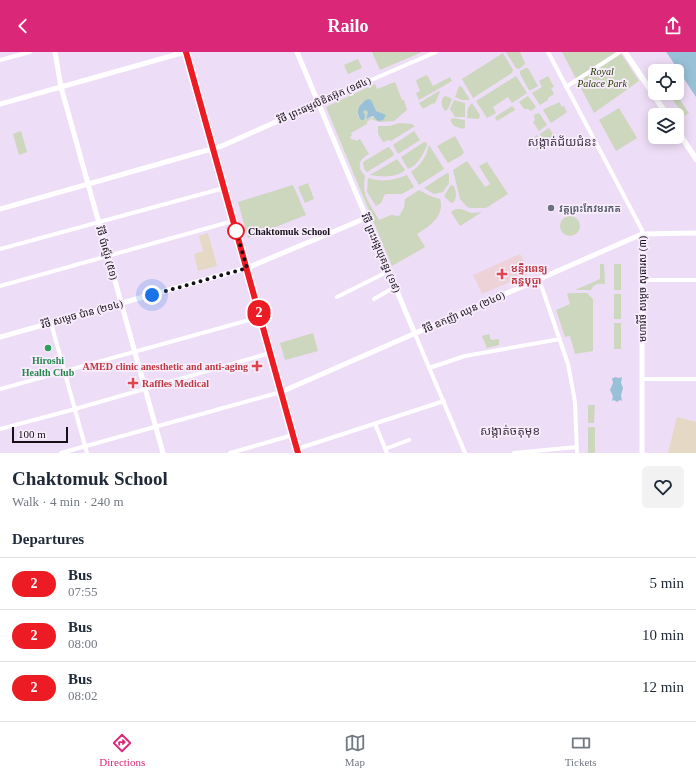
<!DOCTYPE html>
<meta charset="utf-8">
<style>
body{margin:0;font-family:"Times New Roman","Noto Sans Khmer",serif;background:#f2f2f3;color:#1f2937;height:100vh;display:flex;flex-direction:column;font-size:15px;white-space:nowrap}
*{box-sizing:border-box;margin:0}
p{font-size:13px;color:#747a83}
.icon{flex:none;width:22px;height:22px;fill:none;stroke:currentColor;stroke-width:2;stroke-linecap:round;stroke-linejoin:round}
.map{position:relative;height:401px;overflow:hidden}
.panel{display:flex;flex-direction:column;background:#fff;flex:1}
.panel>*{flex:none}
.badge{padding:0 8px;border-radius:13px;font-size:14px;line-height:26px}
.tools{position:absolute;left:648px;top:12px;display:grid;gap:8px}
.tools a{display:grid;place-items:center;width:36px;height:36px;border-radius:6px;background:#fff;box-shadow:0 2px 10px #0003;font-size:20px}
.scale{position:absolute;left:12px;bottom:10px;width:56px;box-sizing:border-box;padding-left:4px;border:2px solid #161018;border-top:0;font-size:11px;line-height:14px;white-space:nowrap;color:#161018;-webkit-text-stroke:3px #f8edfc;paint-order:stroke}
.you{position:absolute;width:20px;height:20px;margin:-10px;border:3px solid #fff;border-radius:50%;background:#1a73e8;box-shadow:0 0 0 6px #1a73e833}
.map>.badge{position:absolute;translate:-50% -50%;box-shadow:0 0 0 2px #fff}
h2{padding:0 12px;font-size:15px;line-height:36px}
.round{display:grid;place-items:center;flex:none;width:42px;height:42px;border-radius:6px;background:#f2f2f3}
.overview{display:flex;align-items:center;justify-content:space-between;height:68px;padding:0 12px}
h1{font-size:19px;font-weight:700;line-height:30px}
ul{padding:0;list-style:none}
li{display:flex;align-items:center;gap:12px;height:52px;padding:0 12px;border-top:1px solid #e0e1e3}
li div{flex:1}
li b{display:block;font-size:15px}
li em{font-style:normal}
li .badge{min-width:44px;font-weight:700;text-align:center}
header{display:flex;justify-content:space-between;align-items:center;height:52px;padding:0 12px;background:#db2777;color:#fff;font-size:18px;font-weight:700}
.tabs{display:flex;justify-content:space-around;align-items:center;height:56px;border-top:1px solid #e0e1e3;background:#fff;font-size:11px;color:#747a83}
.tabs a{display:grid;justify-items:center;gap:2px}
.tabs .selected{color:#db2777}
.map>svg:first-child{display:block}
</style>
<header><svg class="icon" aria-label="back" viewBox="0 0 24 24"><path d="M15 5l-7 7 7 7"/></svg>Railo<svg class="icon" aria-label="share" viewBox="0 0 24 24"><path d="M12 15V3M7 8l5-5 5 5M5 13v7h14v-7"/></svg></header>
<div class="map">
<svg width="696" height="401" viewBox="0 0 696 401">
<rect width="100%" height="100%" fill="#eeddf6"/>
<path fill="#e5d9c5" d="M208 181 217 214 198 219 194 202 203 199 199 184Z
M677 365 696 370V401H668Z"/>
<path fill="#edd3d8" d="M520 202 529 218 527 223 482 242 473 223Z"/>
<path fill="#ccd7bd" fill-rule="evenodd" d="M372 0H422L380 18Z
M506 0H520L525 11 524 13 519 17 516 16Z
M562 0H620L639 29 594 61Z
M503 1 513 18 512 21 473 46 462 27Z
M358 7 362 16 348 22 344 13Z
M526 16H528L538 34 531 38H529L520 22V19Z
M427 23 433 34 450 25 452 29 419 48 416 41 420 39 416 29 418 27Z
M516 24 527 41 512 51 508 45 493 55 496 61 487 66 476 49Z
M548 24 554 35 551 36 554 42 548 46V48L540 53 532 41 542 35 539 29Z
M395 30 402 48H404L407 58 394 69 379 70 371 67 367 70V72L351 81 352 84 350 85 352 88 354 87 356 89 360 87 369 102C359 107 356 115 365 124 361 144 370 151 379 168L391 163 399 164 404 156 405 147 419 138 430 144 440 147C445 164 430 174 417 182L425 195 392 214 326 55 375 32 377 37ZM368 47C373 52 373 57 379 61L375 65 366 67 368 60 365 58 363 60 364 63 358 65 361 51Z
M459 34 462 35 470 48H462L455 45Z
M439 39 440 40 434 53 433 51 423 57 419 51Z
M446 44 452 47 448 57 445 59C441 53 441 51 443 45Z
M528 44 536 55 531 59 528 57H524L519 50Z
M678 45 689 61 684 64 673 48Z
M454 48 465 51V65H455L450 57Z
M559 50 562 55 564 54 567 60 551 71 543 58C548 54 553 54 559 50Z
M472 51 480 63 479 67 467 66 468 56Z
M512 54 515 58 497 69 495 65Z
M619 56 637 86 616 99 599 68Z
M539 61 547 73 539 79 533 70 535 68 534 63Z
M453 66 465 68V75L463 77 454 74 450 68Z
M399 71 412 72 415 74 391 89 388 88 384 90H383L378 82V74H390Z
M549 76 556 87 548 92H546L540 82Z
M21 79 27 100 19 103 13 82Z
M414 79 420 88 398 102 393 93Z
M537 83 544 93 543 95 538 98H537L531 88Z
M455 84 464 100 462 103 448 111 437 94Z
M424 90 427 91V93C423 103 418 113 408 117L401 105Z
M429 93 444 117 419 133 411 120C421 113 426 105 429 93Z
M388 95 390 96 394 102 393 104 367 120 364 117 363 110Z
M397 107 405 118C396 126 382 125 370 123Z
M467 109 485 135 490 132 479 114 487 110 508 142 486 156H471L467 155 460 147 453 118Z
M447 121 449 122V131L443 140 434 142 424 136Z
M407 123 414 135 402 142H385L381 151 376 154 367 140 368 126C381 130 394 129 407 123Z
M308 131 314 147 305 151 298 135Z
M293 133 306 163 248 186 238 150Z
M451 133 454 134C456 139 457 145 454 150L451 151 444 144Z
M456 157H461L471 161 482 160 460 174 451 160 452 159Z
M560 174a10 10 0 1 1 20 0a10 10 0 1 1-20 0Z
M600 212H604L605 232C599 231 593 232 591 238H575L600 227Z
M614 212H621V238H614Z
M569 241H587L593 247V299L575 302 570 284 565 285 556 258 570 252 567 242Z
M614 242H621V267H614Z
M614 271H621V297H614Z
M313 281 318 299 285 308 280 291Z
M489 282 491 288 499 287V293L487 296 482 284Z
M588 353H595L594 371H588Z
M588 375H595V401H588Z"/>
<path fill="#98c0d6" d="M666 0H696V45L669 4Z
M368 47 371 48 376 59 386 63 383 68 378 69 373 64 366 67 368 60 365 58 363 60 365 63 364 68H361C355 60 359 51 368 47Z
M615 325 619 326 622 325 621 331 623 336 621 343 622 349 620 348 617 350 614 348 612 349 613 344 610 338 613 331 612 326H614Z"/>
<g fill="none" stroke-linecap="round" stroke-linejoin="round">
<path stroke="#fff" stroke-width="4" d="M548 0 642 178V182
M0 8 30 0
M566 35 620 0
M318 51 436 0
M0 197 224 136
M539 227 568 312 575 350 577 401
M642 228H696
M0 234 233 169
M337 245 389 219
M374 247 395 235
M51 271 87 401
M415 282 465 401
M429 316 465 304 560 287
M642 327H696
M0 337 260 265
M375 372 387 401
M0 377 75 357 270 301
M297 397 444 349
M385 397 409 388
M61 401 281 340
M230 401 293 383
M514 401 577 395"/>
<path stroke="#fff" stroke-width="5" d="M55 0 61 35 163 401
M297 0 415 282
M0 52 185 0
M0 157 222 94 318 51
M0 285 247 216 366 166
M281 340 642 182 696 181
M642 401V182"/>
<path stroke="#fff" stroke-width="5.5" d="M625 0 667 63
M677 78 696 107"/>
<path stroke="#c1c5ef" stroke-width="6" d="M186 0 298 401"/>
</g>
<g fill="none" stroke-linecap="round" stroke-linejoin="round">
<g stroke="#fff" stroke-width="9">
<path id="line" d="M186 0 298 401"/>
</g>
<use href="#line" stroke="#ed1b24" stroke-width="6"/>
<path stroke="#161018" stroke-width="4" stroke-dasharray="0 7.2" d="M152 243 247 216 236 179"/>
</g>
<circle fill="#6b7280" stroke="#f8edfc" stroke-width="1.5" cx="551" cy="156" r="4"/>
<circle fill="#fff" stroke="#ed1b24" stroke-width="2" cx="236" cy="179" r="8"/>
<g fill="#e0444e" stroke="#f8edfc" stroke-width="1.5">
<path d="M500 216h4v4h4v4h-4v4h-4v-4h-4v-4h4z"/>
<path d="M255 308h4v4h4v4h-4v4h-4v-4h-4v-4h4z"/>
<path d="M131 325h4v4h4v4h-4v4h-4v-4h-4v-4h4z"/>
</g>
<circle fill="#2e9e5b" stroke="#f8edfc" stroke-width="1.5" cx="48" cy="296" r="4"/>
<g text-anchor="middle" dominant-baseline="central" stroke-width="3.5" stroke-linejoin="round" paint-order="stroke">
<g font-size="10" font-style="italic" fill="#273800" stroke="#f8edfc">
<text x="602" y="19">Royal<tspan x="602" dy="12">Palace Park</tspan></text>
</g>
<g font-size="10" fill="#161018" stroke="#f8edfc">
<text transform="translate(324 48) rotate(-24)">វិថី ព្រះធម្មលិខិតអ៊ុក (១៨៤)</text>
<text transform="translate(107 201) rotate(74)">វិថី ប៉ាស្ទ័រ (៥១)</text>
<text transform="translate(381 201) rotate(67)">វិថី ព្រះអង្គយុគន្ធរ (១៩)</text>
<text transform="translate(642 237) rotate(-90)">មហាវិថី សម្តេច សុធារស (៣)</text>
<text transform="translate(464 260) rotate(-24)">វិថី ឧកញ៉ា ឈុន (២៤០)</text>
<text transform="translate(82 262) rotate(-15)">វិថី សម្តេច ប៉ាន (២១៤)</text>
</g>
<g font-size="10" font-weight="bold" fill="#5b616d" stroke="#f8edfc" text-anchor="start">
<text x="559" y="156">វត្តព្រះកែវមរកត</text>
</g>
<g font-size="10" font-weight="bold" fill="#161018" stroke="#f8edfc" text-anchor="start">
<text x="248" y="179">Chaktomuk School</text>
</g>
<g font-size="10" font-weight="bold" fill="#be3a42" stroke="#f8edfc" text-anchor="start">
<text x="511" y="216">មន្ទីរពេទ្យ<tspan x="511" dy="12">គន្ធបុប្ផា</tspan></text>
<text x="248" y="314" text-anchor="end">AMED clinic anesthetic and anti-aging</text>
<text x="142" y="331">Raffles Medical</text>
</g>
<g font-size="10" font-weight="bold" fill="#27864d" stroke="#f8edfc">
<text x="48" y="308">Hiroshi<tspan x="48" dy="12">Health Club</tspan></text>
</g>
<g font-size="12" fill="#3d3043" stroke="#f8edfc">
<text x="562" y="90">សង្កាត់ជ័យជំនះ</text>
<text x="510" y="379">សង្កាត់ចតុមុខ</text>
</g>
</g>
</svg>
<div class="tools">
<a><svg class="icon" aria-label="locate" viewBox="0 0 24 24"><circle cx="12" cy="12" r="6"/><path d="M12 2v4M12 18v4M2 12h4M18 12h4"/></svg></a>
<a><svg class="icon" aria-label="layers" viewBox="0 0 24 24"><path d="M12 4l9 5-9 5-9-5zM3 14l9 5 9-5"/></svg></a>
</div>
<div class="scale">100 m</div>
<div class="you" style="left:152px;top:243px"></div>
<b class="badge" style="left:259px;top:261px;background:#ed1b24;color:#fff">2</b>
</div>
<section class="panel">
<div class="overview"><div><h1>Chaktomuk School</h1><p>Walk · 4 min · 240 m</p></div><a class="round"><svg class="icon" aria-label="heart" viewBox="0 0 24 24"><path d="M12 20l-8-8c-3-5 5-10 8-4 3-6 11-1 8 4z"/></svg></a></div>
<h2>Departures</h2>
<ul>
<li><span class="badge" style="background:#ed1b24;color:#fff">2</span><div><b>Bus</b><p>07:55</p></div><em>5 min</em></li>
<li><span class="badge" style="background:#ed1b24;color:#fff">2</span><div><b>Bus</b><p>08:00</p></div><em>10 min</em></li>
<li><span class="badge" style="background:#ed1b24;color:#fff">2</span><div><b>Bus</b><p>08:02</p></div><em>12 min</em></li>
</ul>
</section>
<nav class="tabs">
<a class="selected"><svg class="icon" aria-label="directions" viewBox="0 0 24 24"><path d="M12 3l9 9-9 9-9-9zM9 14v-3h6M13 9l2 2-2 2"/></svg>Directions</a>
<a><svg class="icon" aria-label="map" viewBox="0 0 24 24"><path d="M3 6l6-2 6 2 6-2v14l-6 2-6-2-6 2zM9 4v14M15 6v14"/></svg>Map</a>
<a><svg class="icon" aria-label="tickets" viewBox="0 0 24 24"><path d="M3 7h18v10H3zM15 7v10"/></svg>Tickets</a>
</nav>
